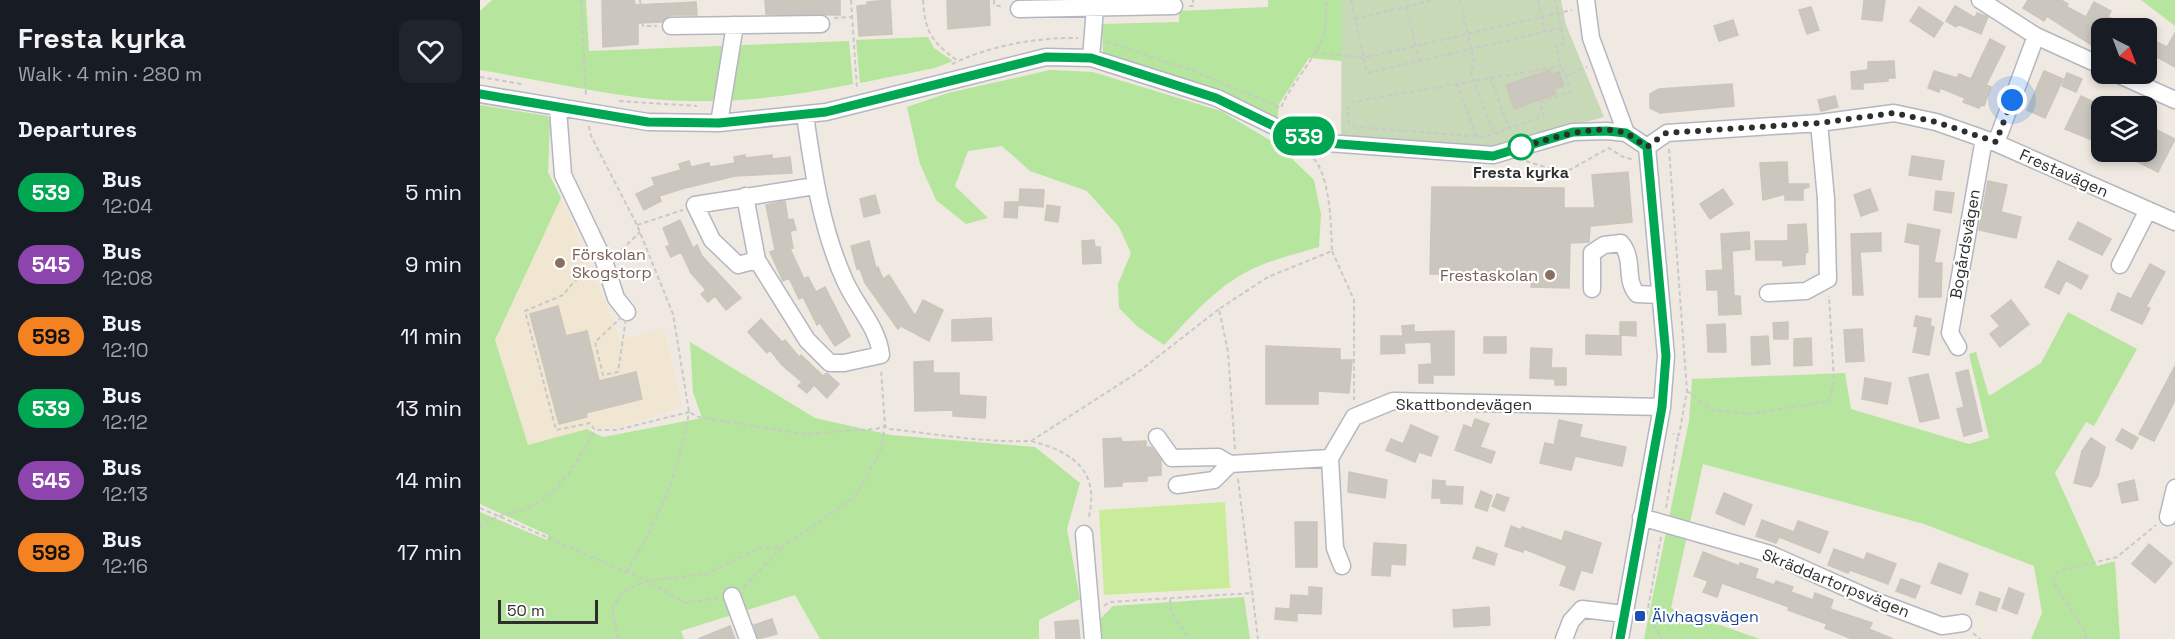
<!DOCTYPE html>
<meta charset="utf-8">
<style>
body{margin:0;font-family:"Space Grotesk",sans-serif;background:#20242c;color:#f1f3f6;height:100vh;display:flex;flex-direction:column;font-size:22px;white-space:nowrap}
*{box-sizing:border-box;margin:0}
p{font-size:20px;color:#9ea1a6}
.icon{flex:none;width:33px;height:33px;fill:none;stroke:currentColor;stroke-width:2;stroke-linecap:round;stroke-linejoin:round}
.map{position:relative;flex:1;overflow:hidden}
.details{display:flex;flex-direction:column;background:#171b24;width:480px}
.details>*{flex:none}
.badge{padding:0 12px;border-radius:20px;font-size:21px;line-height:39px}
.needle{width:39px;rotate:138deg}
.tools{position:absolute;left:1611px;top:18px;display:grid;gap:12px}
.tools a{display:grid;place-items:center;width:66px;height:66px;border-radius:12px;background:#171b24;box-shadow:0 3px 9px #0003;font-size:30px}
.scale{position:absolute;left:18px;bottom:15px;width:100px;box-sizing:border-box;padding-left:6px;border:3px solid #2e2e2e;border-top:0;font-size:16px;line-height:21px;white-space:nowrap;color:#2e2e2e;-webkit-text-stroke:4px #fff;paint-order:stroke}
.you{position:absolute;width:30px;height:30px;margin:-15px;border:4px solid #fff;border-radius:50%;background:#1a73e8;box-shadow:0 0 0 9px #1a73e833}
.map>.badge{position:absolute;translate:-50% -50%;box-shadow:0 0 0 3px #fff}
h2{padding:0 18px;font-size:22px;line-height:54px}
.round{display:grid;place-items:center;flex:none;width:63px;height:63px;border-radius:12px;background:#20242c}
.overview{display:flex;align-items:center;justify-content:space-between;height:102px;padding:0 18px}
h1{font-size:28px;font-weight:800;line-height:45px}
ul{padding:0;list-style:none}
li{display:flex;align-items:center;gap:18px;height:72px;padding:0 18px}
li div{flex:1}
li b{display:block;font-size:22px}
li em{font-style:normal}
li .badge{min-width:66px;font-weight:700;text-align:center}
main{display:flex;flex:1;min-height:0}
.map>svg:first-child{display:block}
</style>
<main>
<section class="details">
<div class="overview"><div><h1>Fresta kyrka</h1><p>Walk · 4 min · 280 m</p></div><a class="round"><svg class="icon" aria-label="heart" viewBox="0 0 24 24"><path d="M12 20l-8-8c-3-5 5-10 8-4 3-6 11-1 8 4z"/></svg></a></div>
<h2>Departures</h2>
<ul>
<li><span class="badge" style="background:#00a651;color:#fff">539</span><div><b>Bus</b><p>12:04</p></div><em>5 min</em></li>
<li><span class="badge" style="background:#8e44ad;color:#fff">545</span><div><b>Bus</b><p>12:08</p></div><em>9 min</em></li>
<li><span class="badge" style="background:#f58220;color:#111">598</span><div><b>Bus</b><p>12:10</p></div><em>11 min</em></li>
<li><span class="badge" style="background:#00a651;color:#fff">539</span><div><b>Bus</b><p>12:12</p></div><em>13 min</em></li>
<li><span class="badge" style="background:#8e44ad;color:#fff">545</span><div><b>Bus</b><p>12:13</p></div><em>14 min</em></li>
<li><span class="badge" style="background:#f58220;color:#111">598</span><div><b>Bus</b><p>12:16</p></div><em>17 min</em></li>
</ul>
</section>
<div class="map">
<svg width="1695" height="639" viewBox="0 0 1695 639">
<rect width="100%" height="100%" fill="#efe9e1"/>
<path fill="#f0e6d1" d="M81 198 141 340 184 328 202 407 137 428 107 429 48 446 15 340Z"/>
<path fill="#b6e59e" d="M12 0H106L109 51 369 41 373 84C305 98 233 106 163 98 109 91 54 79 0 70V11Z
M788 0H862V61L829 58 799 104 797 123 623 55 622 24 699 22V11L788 7Z
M1661 0H1695V26Z
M448 37 454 48 473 61 455 68 380 83 376 40Z
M570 70 613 72 741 111 798 145 834 180 841 214 839 247C812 255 780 262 756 278 729 295 706 322 684 345L658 327 639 308 638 284 651 253 639 227 607 191 550 171 522 146 488 151 475 186 508 218 486 224 456 200 440 164 427 107 468 93Z
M0 105 68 116 70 124 68 172 81 198 15 340 48 445 107 429 123 437 222 418 213 392 210 342 335 418 411 435 555 447 600 483 587 529 600 599 559 620V639H340L315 595 201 631 204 639H0V512L67 540 68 535 0 504Z
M1588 312 1657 349 1614 426 1606 422 1575 473 1617 566 1635 561 1640 639H1551L1562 613 1554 566 1444 524 1223 464 1191 608 1280 639H1164L1209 421 1212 379 1365 373 1371 409 1489 444 1509 438 1489 354 1496 352 1509 396 1561 363Z
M764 597 770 639H619L617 622 633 606Z"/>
<path fill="#c8d9b8" d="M862 0H1081L1086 25 1124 117 1010 148 861 137Z"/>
<path fill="#c9ec9a" d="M745 502 750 588 624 595 619 510Z"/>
<path fill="#cbc7bf" stroke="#cbc5ba" stroke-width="1.5" d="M122 0H154L155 5 216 2 217 15H191L181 22 158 23V44L123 47Z
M285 0H360V15L286 14Z
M410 0 412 34 379 36 377 6 387 5V2Z
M467 0H509L510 25 468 29Z
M1384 0H1405L1402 21 1382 19Z
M1548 0H1581L1588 4 1587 7 1606 17 1614 2 1631 11 1628 17 1653 28H1622L1613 46 1567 16 1564 21 1543 8Z
M1475 6 1495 18 1497 13 1508 17 1501 34 1478 24 1476 27 1466 21Z
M1331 7 1339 30 1327 34 1319 10Z
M1439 7 1463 23 1454 37 1430 21Z
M1253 20 1258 35 1239 41 1234 26Z
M1695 33V67L1666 51V37L1687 47Z
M1510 39 1525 47 1506 85 1511 87 1504 106 1501 105 1499 108 1483 102 1485 98 1460 88 1459 92 1448 88 1454 71 1477 78 1479 74 1491 79Z
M1414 61 1415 78H1408V81L1383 83V89H1372L1371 72 1388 70V62Z
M1070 70 1071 75 1079 72 1084 86 1074 89 1076 94 1034 109 1026 85Z
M1564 71 1583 79 1565 118 1547 110Z
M1587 73 1602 79 1596 92 1582 86Z
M1252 84 1254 106 1180 113 1170 108V94L1179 89Z
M1355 96 1358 107 1341 111 1338 100Z
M1601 96 1622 106V144L1585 129Z
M1675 129 1695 139 1678 172 1658 162 1664 152H1666Z
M265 155V158L292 155V159L310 157 312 173 255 176 205 188 179 196 181 201 164 210 156 194 175 185 172 178 201 170 199 164 209 161 211 167 229 163 230 167 255 163 254 157Z
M1432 156 1464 161 1461 180 1429 175Z
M1307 162 1308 184H1329V187L1323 189V200H1305V194L1283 200 1280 163Z
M1148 172 1152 222 1110 226 1109 242 1090 243 1089 288 1051 287 1052 276 950 274 952 187 1084 188V208H1115L1112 175Z
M1508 181 1527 185 1521 212 1541 217 1536 238 1499 230Z
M540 189 564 190 563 207 539 205Z
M1243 189 1253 204 1230 219 1220 204Z
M1390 189 1398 210 1381 216 1374 195Z
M1456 191 1474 193 1471 213 1454 210Z
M395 195 400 213 384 217 380 199Z
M305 201 308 220 313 219 316 230 310 231 313 248 310 249 324 279 328 277 336 292 345 287 370 336 355 346 340 323 337 325 323 297 319 299 309 278 303 281 290 252 295 250 286 205Z
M525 202H538L537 218 524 217Z
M567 205 580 207 578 222 565 220Z
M200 220 213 248 217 245 222 256 261 298 246 310 235 296 228 302 221 294 226 290 211 273 201 252 191 257 186 247 190 245 183 228Z
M1598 222 1631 239 1622 255 1589 239Z
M1326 224 1328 252 1325 253V264L1303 266V260H1276L1275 241H1308V225Z
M1428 224 1460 230 1454 263H1462L1461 297H1439L1440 245 1425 242Z
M1269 232 1270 249 1252 251 1254 296H1260L1261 314 1239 315 1238 290H1227L1226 271 1243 270 1241 234Z
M1401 233V251L1380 252 1383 295H1373L1371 234Z
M614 240 615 247H620L621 263 603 264 602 241Z
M389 241 396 268 398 267 403 279 409 275 435 316 443 300 463 310 449 341 421 326 418 329 385 283 380 269H377L371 246Z
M1578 261 1608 276 1601 289 1586 280 1579 294 1565 287Z
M1670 264 1685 272 1666 307 1670 308 1662 324 1631 310 1638 293 1651 299Z
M1531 300 1549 324 1520 347 1510 334 1520 326 1511 316Z
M78 306 86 336 107 331 119 381 156 372 162 399 106 413 107 417 79 424 50 314Z
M1436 316 1451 319 1450 326 1454 327 1449 355 1433 352 1438 327 1434 326Z
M511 318 512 340 472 341V320Z
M281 319 302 342 305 340 319 357 321 355 343 376 347 373 359 384 347 398 334 385 327 393 318 386 322 382 302 365 290 350 287 353 268 332Z
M1140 322H1156V336L1140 335Z
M1308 322V339H1294L1293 323Z
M1245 324 1246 352H1228L1227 325Z
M934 325V332L974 331V375H953V383H939V365L952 364 951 342 924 343 925 353 901 354V336H923L922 326Z
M1382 329 1384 361 1366 362 1364 330Z
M1106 335 1141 336V355L1106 354Z
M1288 336 1290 364 1272 365 1271 337Z
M1004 337H1026V353H1004Z
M1331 338 1332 365 1314 366V339Z
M786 346 860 349V360H872L869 393 838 391V404H786Z
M1051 348 1072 349 1071 368H1086V385H1075V379L1050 378Z
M453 361V373H479V395L506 397 505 418 473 416V410L435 411 434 362Z
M1695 366V400L1674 441 1659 434Z
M1488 370 1502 431 1484 436 1477 409 1484 407 1476 373Z
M1448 374 1459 418 1440 422 1429 378Z
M1385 378 1411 383 1407 404 1382 399Z
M995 419 1009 424 1000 447 1015 452 1011 463 975 450 984 425 992 428Z
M1079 420 1102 425 1099 437 1146 447 1142 466 1095 456 1091 470 1060 463 1065 443 1074 445Z
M931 425 958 437 951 456 939 452 935 462 906 450 911 439 923 444Z
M1642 429 1658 438 1652 449 1636 440Z
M641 438 642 442 666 441V447H671L681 460V475L667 476V481L642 482V486L625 487 623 439Z
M1611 438 1625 447 1618 476 1611 487 1594 483 1602 451Z
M869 472 907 480 905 498 868 492Z
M953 480 965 481V486L983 487 982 504 961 503V498H952Z
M1654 480 1658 500 1642 503 1638 484Z
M1001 491 1012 496 1007 511 995 507Z
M1244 493 1272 505 1264 525 1236 513Z
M1017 494 1029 498 1024 511 1012 506Z
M1282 520 1314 532 1318 521 1348 532 1340 553 1299 537 1296 543 1276 536Z
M815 522H837V567H816Z
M1031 526 1041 530 1042 527 1082 541 1085 531 1121 543 1112 573 1101 570 1094 590 1080 585 1087 566 1044 549 1043 552 1025 546Z
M894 543 926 545 925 565 911 564 910 576 892 575Z
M1669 544 1692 563 1675 583 1652 564Z
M997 547 1017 554 1014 565 993 558Z
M1354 549 1384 560 1387 553 1416 564 1408 584 1370 570 1368 573 1348 565Z
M1223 552 1259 566 1260 563 1278 569 1275 578 1294 585 1296 581 1313 587 1311 592 1333 600 1335 593 1353 600 1350 609 1392 623 1389 629 1413 639H1372L1345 628 1347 624 1308 610 1309 607 1242 583 1237 597 1223 592 1228 581 1214 576Z
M1459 563 1488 574 1481 594 1451 583Z
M1421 579 1440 586 1435 598 1416 591Z
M829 587 842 588 841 614 817 613V621L795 619 796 608 810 609 811 595 829 596Z
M1529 588 1544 594 1537 614 1522 608Z
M1500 592 1520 599 1516 611 1496 604Z
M1009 607 1010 625 974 627 973 610Z
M292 619 297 634 278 639 274 625Z
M598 620 600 639H576L575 622Z
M250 626 255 639H218Z"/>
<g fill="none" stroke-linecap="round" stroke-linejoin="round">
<g stroke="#b4b7c1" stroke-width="19">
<path id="minor" d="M1106 0 1111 38 1146 133
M1500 0 1556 36 1622 66
M539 9 694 6
M191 26 341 24
M611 58 615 8
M1637 74 1695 100
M0 94 168 122 239 123 346 112 566 57 611 58 737 98 802 130 847 143 1013 155 1093 132 1127 131 1146 133 1167 147
M78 109 83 175 124 261 136 298 147 312
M239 123 255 25
M1516 143 1556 36
M1167 147 1187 133 1339 123 1414 113 1456 122 1516 143 1695 222
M265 196 277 260 327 340 350 363H364L401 355C398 327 376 306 365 281 341 228 333 171 325 115
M277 260 258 265 232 240 215 205 335 186
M1640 265 1668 210
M1112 289V253L1124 245 1141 243C1155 260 1144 279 1157 294L1180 295
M1288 293 1326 291 1348 279 1346 199 1339 123
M1478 347 1470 333 1504 139
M677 437 692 458 738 457 750 464 850 458
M697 485 734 480 750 464
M1161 517 1290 554 1398 602 1462 626 1483 623
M1688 517 1695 488
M604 534 613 639
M862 566 855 548 850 458 874 417 913 401 1182 407
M252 596 268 639
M1084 639 1091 621 1102 609 1144 614
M1140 639 1182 407 1186 356 1167 147"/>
</g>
<path stroke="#c9c9c9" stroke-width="2" stroke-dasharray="4.5 3" stroke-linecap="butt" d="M101 0 106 97
M160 0 163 26H177
M371 0 377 89
M443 0C445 33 452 42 478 61
M514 0V5L524 7
M871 0 887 73 1081 28 1075 0
M980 0 995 65 990 70 1014 133
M1058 0 1065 32
M709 6H713V0
M926 6 939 61
M354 18 372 17
M874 19 953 0
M1081 28 1084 44 1076 45 1081 66 872 102 867 108 869 123 876 127 1004 137 1064 116 1060 103 1091 91 1081 66
M627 42 714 71 801 108C811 82 840 55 845 29 846 20 846 9 846 0
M834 52 883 58 1092 10
M472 64C508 46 558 37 598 38
M1085 76 1107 67
M0 77 42 84
M1010 77 1029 128
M976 83 997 136
M139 101 217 106
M109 126 111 136 157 225 193 314 209 412 218 417 323 434 396 429 405 426 410 429C457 434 505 443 551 441L657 373 739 309
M1189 149 1207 391 1199 435 1193 434
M1046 161 1084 173 1129 148 1141 156 1154 160
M157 225 203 210
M852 251 874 300V400
M136 255 160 232
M110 269 93 283 83 295 45 311 76 430 110 423 115 430H137L209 412C199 474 179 519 146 572
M147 312 138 372 123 375 115 342Z
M1207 391 1232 410 1271 414 1349 401 1354 381 1349 296
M551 441C594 452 621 472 608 520
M755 449 748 352 739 309 788 277 852 251C851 228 851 167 828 154
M758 479 778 639
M0 508 167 581 226 574 279 548 302 547 375 497 400 452 405 426 401 370
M1186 508 1198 436
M0 528C14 513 33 515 50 507 82 493 98 459 115 430
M1181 537 1167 614 1182 639
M263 588 302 547
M690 599 692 613 709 639
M624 606 629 602 772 593
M1493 633 1500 639
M138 639 132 609 143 591 167 581 205 603 239 598
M1606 639 1604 630 1573 582 1578 571 1637 557 1676 525"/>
<use href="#minor" stroke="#fff" stroke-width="16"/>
</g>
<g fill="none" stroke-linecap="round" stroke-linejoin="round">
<g stroke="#fff" stroke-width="14">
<path id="line" d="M0 94 168 122 239 123 346 112 566 57 611 58 736 98 802 130 847 143 1013 156 1093 132 1127 131 1146 133 1167 147 1186 356 1182 407 1140 639"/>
</g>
<use href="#line" stroke="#00a651" stroke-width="9"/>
<path stroke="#2e2e2e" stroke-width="6" stroke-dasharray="0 10.8" d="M1041 147 1033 150C1063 141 1117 121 1147 134 1154 137 1160 143 1167 147L1186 133 1339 123 1414 113 1456 122 1516 142 1532 100"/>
</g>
<circle fill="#fff" stroke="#00a651" stroke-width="3" cx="1041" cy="147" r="12"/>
<g fill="#8d6e63" stroke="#fff" stroke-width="2">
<circle cx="80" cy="263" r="6"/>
<circle cx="1070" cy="275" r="6"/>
</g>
<rect fill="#1a4fb4" stroke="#fff" stroke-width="2" x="1154" y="610" width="12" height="12" rx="3"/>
<g text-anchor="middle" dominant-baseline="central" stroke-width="4.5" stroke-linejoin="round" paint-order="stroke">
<g font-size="16" font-weight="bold" fill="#2e2e2e" stroke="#fff">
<text x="1041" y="172">Fresta kyrka</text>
</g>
<g font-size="16" fill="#2e2e2e" stroke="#fff">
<text transform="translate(1584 173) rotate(24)">Frestavägen</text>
<text transform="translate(1485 244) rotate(-80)">Bogårdsvägen</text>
<text x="984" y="404">Skattbondevägen</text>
<text transform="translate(1356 583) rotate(22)">Skräddartorpsvägen</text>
</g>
<g font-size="16" fill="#785e54" stroke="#fff" text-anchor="start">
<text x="92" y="254">Förskolan<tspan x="92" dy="18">Skogstorp</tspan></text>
<text x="1058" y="275" text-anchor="end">Frestaskolan</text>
</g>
<g font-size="16" fill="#164399" stroke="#fff" text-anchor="start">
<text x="1172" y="616">Älvhagsvägen</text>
</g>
</g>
</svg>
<div class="tools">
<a><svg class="needle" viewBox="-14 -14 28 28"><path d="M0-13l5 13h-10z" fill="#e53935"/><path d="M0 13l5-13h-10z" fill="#9ea1a6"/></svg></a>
<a><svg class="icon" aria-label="layers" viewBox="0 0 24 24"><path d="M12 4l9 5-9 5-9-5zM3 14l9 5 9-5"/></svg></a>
</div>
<div class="scale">50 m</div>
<div class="you" style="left:1532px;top:100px"></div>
<b class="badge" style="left:824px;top:136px;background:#00a651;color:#fff">539</b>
</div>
</main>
